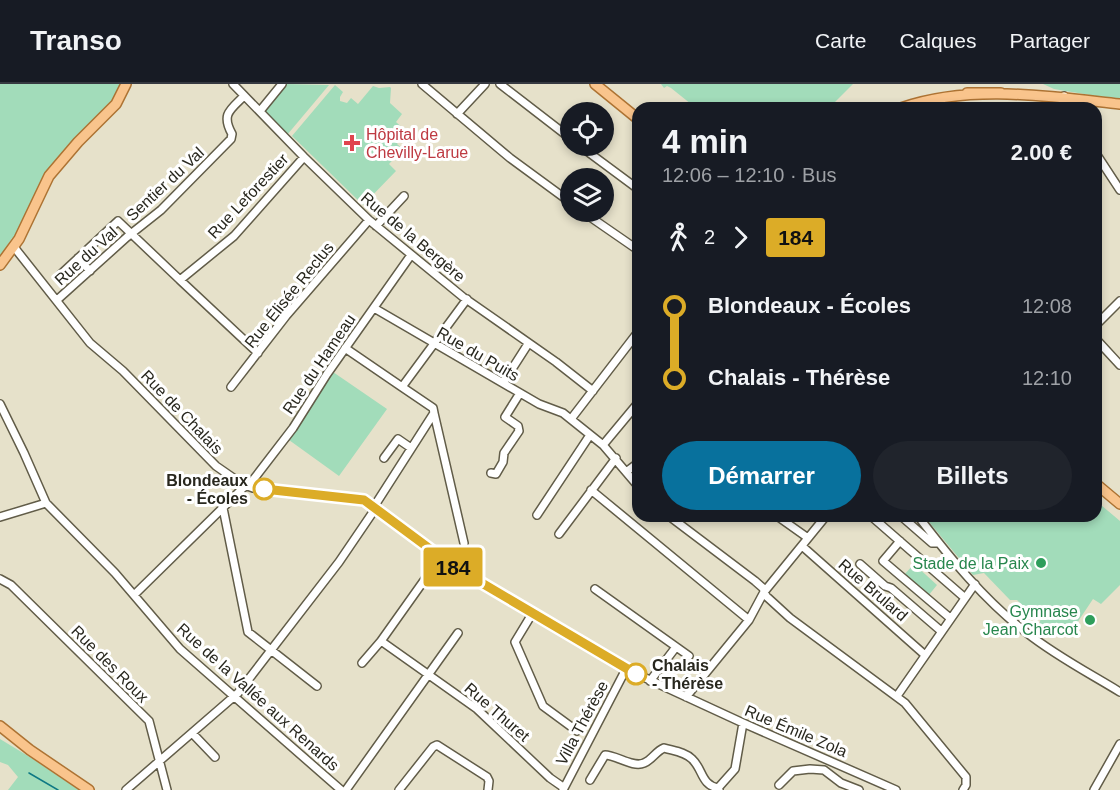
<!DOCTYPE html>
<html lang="fr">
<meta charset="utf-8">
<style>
body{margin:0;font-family:Helvetica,sans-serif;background:#20242c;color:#f1f3f6;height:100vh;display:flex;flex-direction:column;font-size:22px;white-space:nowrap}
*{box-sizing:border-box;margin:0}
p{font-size:20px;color:#9ea1a6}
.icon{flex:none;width:33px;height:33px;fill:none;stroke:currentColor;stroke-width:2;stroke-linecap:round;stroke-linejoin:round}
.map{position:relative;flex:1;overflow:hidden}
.panel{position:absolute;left:632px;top:18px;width:470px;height:420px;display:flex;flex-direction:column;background:#171b24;border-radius:18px;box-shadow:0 3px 9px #0003}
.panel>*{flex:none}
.badge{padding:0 12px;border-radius:4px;font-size:21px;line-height:39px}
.fabs{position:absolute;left:560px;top:18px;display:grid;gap:12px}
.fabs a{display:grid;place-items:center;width:54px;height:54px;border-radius:50%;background:#171b24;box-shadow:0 3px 9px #0003;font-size:30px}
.map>.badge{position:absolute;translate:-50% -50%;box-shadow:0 0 0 3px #fff}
.legs{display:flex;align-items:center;gap:9px;height:66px;padding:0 30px;font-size:20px}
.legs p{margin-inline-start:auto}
.headline{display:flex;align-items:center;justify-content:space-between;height:102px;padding:0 30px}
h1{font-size:33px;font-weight:700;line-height:45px}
.action{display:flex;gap:12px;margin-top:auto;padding:12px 30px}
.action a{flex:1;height:69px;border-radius:36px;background:#08719d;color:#fff;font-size:24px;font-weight:700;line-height:69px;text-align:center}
.action a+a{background:#20242c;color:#f1f3f6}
ul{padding:0 30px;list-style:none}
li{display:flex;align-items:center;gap:21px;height:72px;font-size:22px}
li i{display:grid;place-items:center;width:9px;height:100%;margin:0 8px;background:currentColor}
li i::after{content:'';width:15px;height:15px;margin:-8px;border:4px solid;border-radius:50%;background:#171b24}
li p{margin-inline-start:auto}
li:first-child i{background:linear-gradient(#0000 50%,currentColor 0)}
li:last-child i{background:linear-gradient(currentColor 50%,#0000 0)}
header{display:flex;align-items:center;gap:36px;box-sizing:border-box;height:84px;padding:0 30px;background:#171b24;border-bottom:2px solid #363941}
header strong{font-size:28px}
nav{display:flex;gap:33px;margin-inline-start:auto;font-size:21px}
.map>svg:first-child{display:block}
</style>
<header>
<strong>Transo</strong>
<nav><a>Carte</a><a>Calques</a><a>Partager</a></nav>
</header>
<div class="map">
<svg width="1120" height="706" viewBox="0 0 1120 706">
<rect width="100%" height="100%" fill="#e6e1ca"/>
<path fill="#a2dcba" d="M0 0H122L111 20 72 59 14 155 12 154 0 174Z
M285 0 329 1 287 51 265 28Z
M661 0H853L829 24H696L671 4 667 2 664 4Z
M1043 0H1120V16L1054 5Z
M335 1 343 8 340 13V17L347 19 351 14 358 20 373 2 379 4 390 3 391 4 390 19 402 30 396 38 406 47 397 60 403 65 389 80 396 87 363 121 292 52Z
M333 288 387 325 339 392 289 356Z
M1095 416 1120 437V501L1101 520 1093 515 1069 551 1039 542 1042 529 1026 525 1017 516H1010L984 489 973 491 924 432H1095Z
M914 480 937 501 928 512 904 491Z
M0 655 33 675 79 706H8L18 693 8 681 0 678Z"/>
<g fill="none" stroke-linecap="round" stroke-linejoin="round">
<path stroke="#0e7984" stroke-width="1.5" d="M29 689 58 706"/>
<g stroke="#615c48" stroke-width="10">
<path id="minor" d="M233 0 304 73 369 136 463 213 556 278 593 307
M422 0 510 74 570 118
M500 0 570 54
M1064 12 1063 17 1066 24
M260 27 282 0
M457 30 485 0
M580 62 638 105
M1095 68 1120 106
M583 128 638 166
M376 142 404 112
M14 163 90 259 123 287 216 382 242 400 253 404 364 416 453 482 626 585 743 639 896 706
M78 174 90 187
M59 192 118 137 180 196 234 152 304 73
M180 196 258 269
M57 216 127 153 161 126 231 55 232 50C221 30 230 26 244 12
M374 224 539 320 563 329 603 361 638 402
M1095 242 1120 217
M1095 254 1120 281
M345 264 402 303
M503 299 528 260
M231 303 286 232 369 136
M0 320 24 369 46 419 115 489 180 565 341 706
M434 329 464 459
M571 335 638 248
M603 361 638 319
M384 374 398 355 411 364
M626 388 638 379
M491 389 496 390 503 378 504 369 519 347 518 342 505 333 520 309
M591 406 749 536
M223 424 248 548 317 602
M537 431 590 351
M669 432 755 497 763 504 766 512 790 534 905 619 966 693V701L963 706
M777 432 808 454
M871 432 965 514
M901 432 932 459H938
M918 432C950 474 985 517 1027 549 1056 572 1089 589 1120 608
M0 433 46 419
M559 450 616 374
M900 457 883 477 950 534
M802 462 925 571
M860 480 885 502 891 504 941 547
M0 495 11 501 149 637 167 706
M595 505 689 572
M134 511 243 404 250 400 293 344 327 290 411 171
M532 530 515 558 543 622 577 647
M381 557 477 625 550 694 563 703
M362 579 381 557 440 474
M650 597 676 563
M897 612 975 500
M686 613 749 536 764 508 826 432
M193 650 215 673
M590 696 605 671C616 671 633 684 644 679 652 676 656 667 664 664 674 667 685 668 692 675 703 685 701 701 718 704
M779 701 793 687 810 685 824 686 841 699 859 706
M126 706 238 609 339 478 373 428 377 418 434 329 433 324 402 303 467 215
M346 706 458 549
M399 706 433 663 437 661 487 693 489 697 488 706
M563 706 626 585
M719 706 718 704 735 685 743 639
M1094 706 1120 660"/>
</g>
<g stroke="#ad7333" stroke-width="12">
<path id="major" d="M595 0 638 35
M967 9H1001
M901 24C970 0 1046 12 1120 20
M0 181 19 155 49 92 78 58 116 20 126 0
M1095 399 1120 420
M0 642 30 666 89 706"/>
</g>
<use href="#minor" stroke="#fff" stroke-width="7"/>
<use href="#major" stroke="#f9c48c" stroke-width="9"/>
</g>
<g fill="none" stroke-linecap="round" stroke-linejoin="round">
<g stroke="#fff" stroke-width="14">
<path id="line-1" d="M264 405 364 416 453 482 636 590"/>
</g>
<use href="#line-1" stroke="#dcac27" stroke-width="9"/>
</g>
<path fill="#e0444e" stroke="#fff" stroke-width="2" d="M349 50h6v6h6v6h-6v6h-6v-6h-6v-6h6z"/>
<g fill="#fff" stroke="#dcac27" stroke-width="3">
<circle cx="264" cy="405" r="10"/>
<circle cx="636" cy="590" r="10"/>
</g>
<g fill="#2e9e5b" stroke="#fff" stroke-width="2">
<circle cx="1041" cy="479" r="6"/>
<circle cx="1090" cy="536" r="6"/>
</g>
<g text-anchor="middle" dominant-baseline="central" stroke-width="6" stroke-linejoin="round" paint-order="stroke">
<g font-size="16" fill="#be3a42" stroke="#fff" text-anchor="start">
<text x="366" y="50">Hôpital de<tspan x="366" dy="18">Chevilly-Larue</tspan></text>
</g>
<g font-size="16" fill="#28271e" stroke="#fff">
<text transform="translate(165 100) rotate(-43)">Sentier du Val</text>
<text transform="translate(248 112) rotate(-47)">Rue Leforestier</text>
<text transform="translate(413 153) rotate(40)">Rue de la Bergère</text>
<text transform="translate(86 172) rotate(-42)">Rue du Val</text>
<text transform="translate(289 211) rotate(-51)">Rue Élisée Reclus</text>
<text transform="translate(478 270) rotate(30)">Rue du Puits</text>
<text transform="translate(319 280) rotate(-56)">Rue du Hameau</text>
<text transform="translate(182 328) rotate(46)">Rue de Chalais</text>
<text transform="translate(873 506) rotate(41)">Rue Brulard</text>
<text transform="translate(110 580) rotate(45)">Rue des Roux</text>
<text transform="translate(258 613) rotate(42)">Rue de la Vallée aux Renards</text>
<text transform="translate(497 628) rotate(41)">Rue Thuret</text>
<text transform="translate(582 639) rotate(-62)">Villa Thérèse</text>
<text transform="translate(796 647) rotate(23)">Rue Émile Zola</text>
</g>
<g font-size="16" font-weight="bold" fill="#28271e" stroke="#fff" text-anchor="end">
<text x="248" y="396">Blondeaux<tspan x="248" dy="18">- Écoles</tspan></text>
<text x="652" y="581" text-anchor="start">Chalais<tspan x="652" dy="18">- Thérèse</tspan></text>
</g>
<g font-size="16" fill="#27864d" stroke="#fff" text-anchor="end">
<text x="1029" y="479">Stade de la Paix</text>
<text x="1078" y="527">Gymnase<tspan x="1078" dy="18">Jean Charcot</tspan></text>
</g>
</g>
</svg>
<div class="fabs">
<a><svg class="icon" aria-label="locate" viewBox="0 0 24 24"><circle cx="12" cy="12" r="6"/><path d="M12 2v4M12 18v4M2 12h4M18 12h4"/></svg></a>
<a><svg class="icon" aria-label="layers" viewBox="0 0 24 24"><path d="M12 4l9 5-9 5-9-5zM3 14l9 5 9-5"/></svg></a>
</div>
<b class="badge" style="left:453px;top:483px;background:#dcac27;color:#111">184</b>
<section class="panel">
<div class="headline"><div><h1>4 min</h1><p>12:06 – 12:10 · Bus</p></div><b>2.00 €</b></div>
<div class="legs"><svg class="icon" aria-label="walk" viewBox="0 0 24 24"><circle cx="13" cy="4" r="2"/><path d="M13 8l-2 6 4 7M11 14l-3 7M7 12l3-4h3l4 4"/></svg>2<svg class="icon" aria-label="forward" viewBox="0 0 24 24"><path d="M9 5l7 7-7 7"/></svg><b class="badge" style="background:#dcac27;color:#111">184</b></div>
<ul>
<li><i style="color:#dcac27"></i><b>Blondeaux - Écoles</b><p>12:08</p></li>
<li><i style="color:#dcac27"></i><b>Chalais - Thérèse</b><p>12:10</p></li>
</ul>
<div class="action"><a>Démarrer</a><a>Billets</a></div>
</section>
</div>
